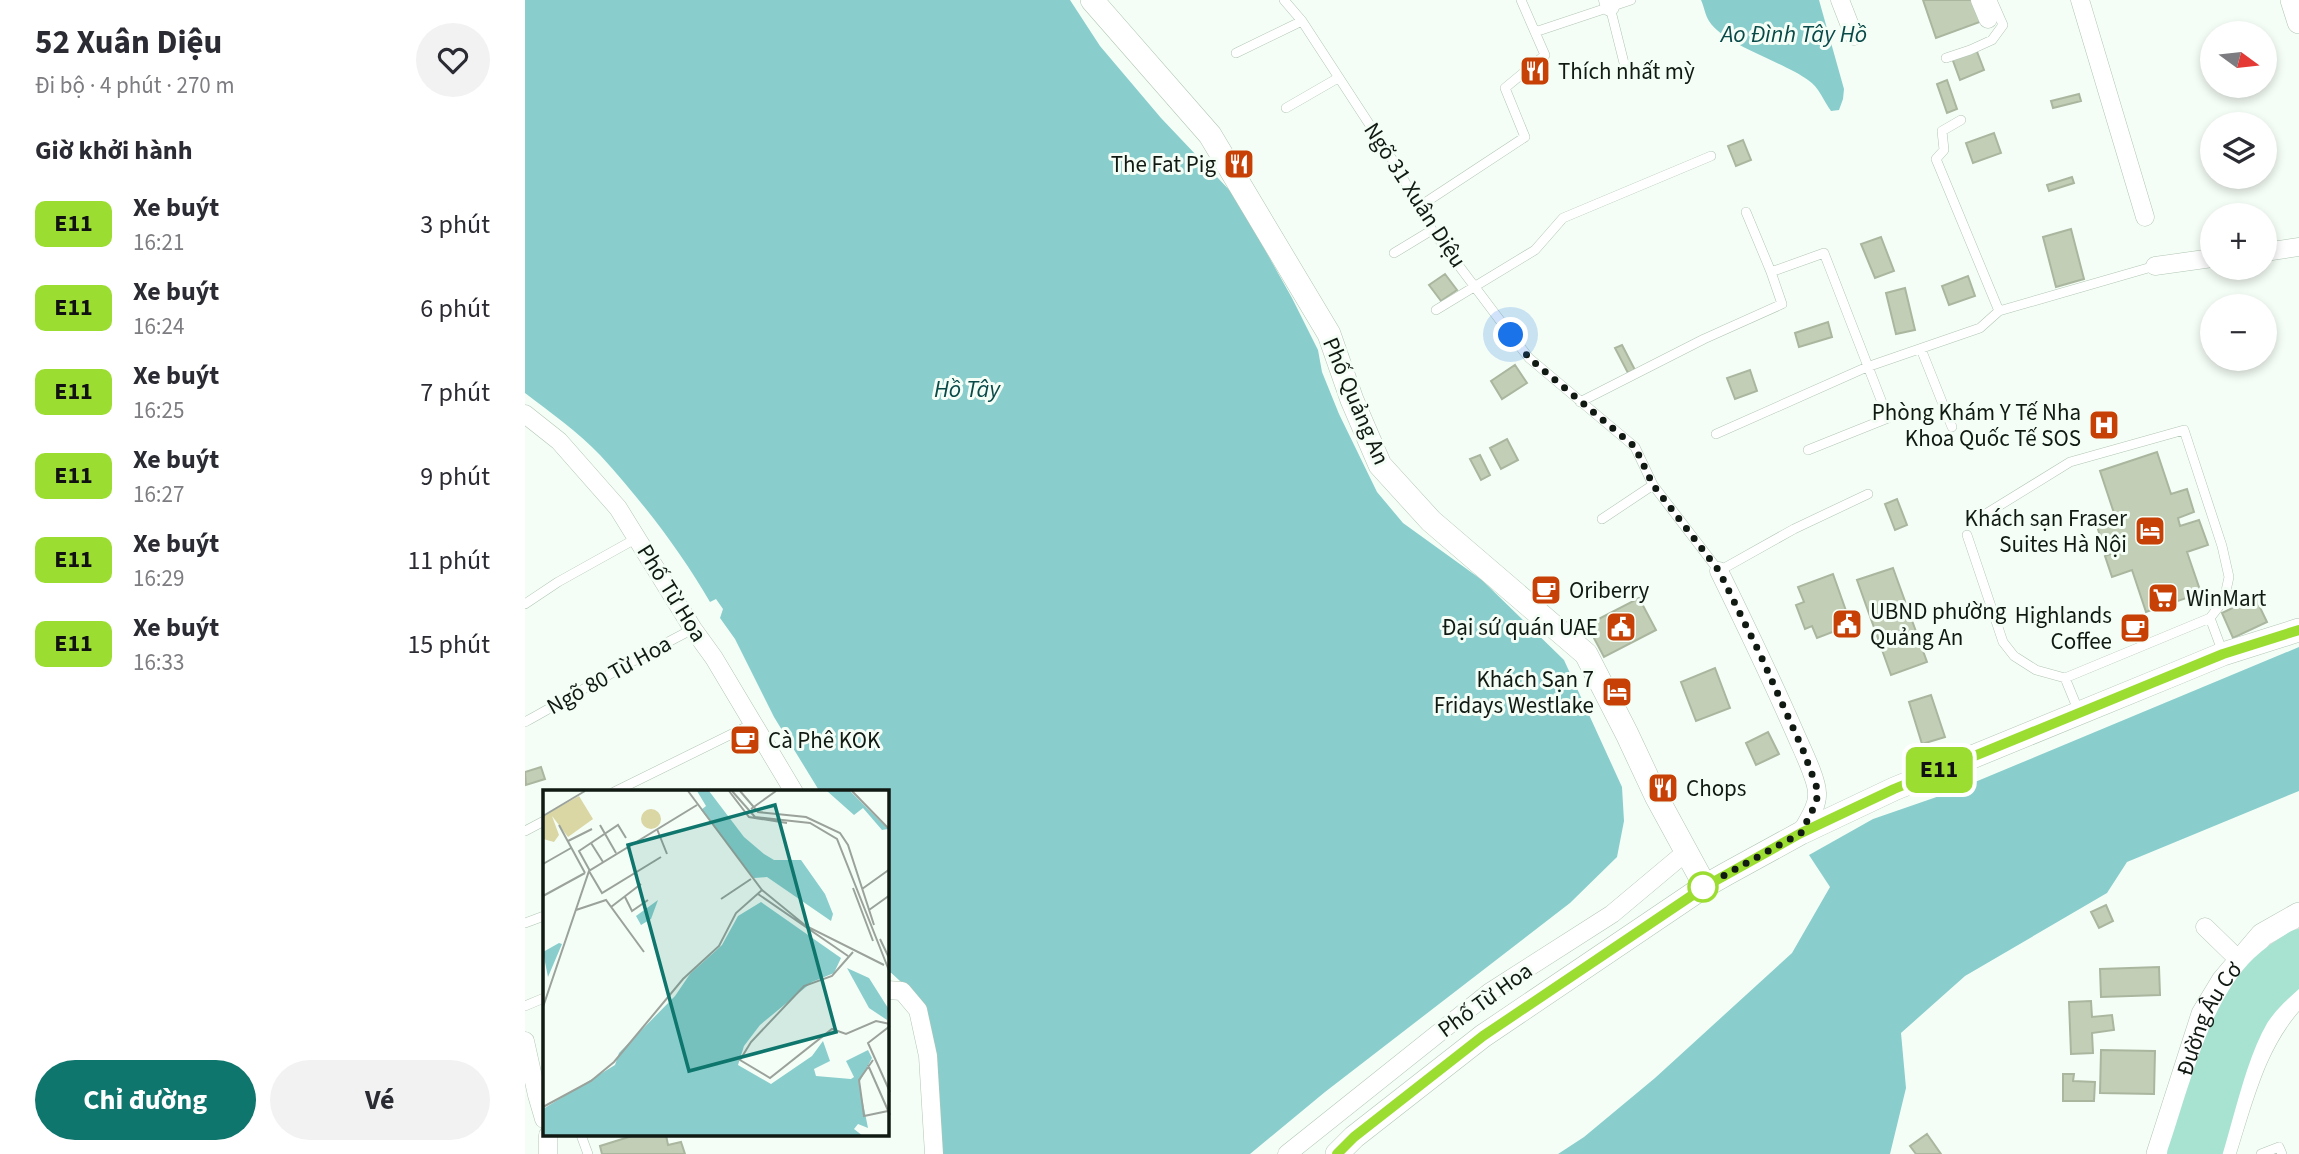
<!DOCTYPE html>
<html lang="vi">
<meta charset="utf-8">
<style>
body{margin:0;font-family:"Source Sans 3",sans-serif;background:#f2f2f3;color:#2b2b33;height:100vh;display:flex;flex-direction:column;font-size:26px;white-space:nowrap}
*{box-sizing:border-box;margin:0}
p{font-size:23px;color:#7c7c81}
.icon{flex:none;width:38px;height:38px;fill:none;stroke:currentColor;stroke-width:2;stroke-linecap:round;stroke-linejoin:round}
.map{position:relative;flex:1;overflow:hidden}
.drawer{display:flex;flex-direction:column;background:#fff;width:525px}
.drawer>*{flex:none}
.badge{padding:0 14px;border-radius:10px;font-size:24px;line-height:46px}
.needle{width:46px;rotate:105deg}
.fabs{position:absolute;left:1675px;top:21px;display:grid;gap:14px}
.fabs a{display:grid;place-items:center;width:77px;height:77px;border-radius:50%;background:#fff;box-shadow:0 4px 10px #0003;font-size:35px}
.you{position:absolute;width:35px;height:35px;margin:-18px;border:5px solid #fff;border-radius:50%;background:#1a73e8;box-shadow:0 0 0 10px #1a73e833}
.map>.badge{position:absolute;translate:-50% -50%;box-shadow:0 0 0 4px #fff}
h2{padding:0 35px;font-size:26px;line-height:63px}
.round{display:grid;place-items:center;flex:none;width:74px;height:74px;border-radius:37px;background:#f2f2f3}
.head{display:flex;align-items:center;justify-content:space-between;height:119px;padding:0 35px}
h1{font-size:33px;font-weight:700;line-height:52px}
.button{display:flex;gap:14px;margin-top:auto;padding:14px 35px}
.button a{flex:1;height:80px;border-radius:42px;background:#0f766e;color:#fff;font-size:28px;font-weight:700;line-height:80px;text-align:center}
.button a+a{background:#f2f2f3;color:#2b2b33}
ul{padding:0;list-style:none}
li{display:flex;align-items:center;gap:21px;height:84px;padding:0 35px}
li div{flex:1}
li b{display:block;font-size:26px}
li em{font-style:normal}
li .badge{min-width:77px;font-weight:700;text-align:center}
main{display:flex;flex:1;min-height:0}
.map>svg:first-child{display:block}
</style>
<main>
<section class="drawer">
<div class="head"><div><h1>52 Xuân Diệu</h1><p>Đi bộ · 4 phút · 270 m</p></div><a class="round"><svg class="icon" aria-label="heart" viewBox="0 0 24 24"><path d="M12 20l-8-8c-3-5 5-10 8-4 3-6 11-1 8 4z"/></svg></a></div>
<h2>Giờ khởi hành</h2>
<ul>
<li><span class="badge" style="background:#9cdd31;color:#111">E11</span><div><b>Xe buýt</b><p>16:21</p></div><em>3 phút</em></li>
<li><span class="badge" style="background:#9cdd31;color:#111">E11</span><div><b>Xe buýt</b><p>16:24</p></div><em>6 phút</em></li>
<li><span class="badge" style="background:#9cdd31;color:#111">E11</span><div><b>Xe buýt</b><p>16:25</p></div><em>7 phút</em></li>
<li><span class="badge" style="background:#9cdd31;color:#111">E11</span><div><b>Xe buýt</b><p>16:27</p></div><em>9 phút</em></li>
<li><span class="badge" style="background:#9cdd31;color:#111">E11</span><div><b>Xe buýt</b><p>16:29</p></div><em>11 phút</em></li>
<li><span class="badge" style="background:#9cdd31;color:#111">E11</span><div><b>Xe buýt</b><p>16:33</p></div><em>15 phút</em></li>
</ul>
<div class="button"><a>Chỉ đường</a><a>Vé</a></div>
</section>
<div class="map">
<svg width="1774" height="1154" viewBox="0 0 1774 1154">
<rect width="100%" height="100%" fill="#f5fef6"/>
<path fill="#89cecd" d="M0 0H545L575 46 636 118 710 196 767 298 793 350 797 372 814 414 852 492 878 523 957 580 1039 660 1097 787 1099 821 1092 857 1045 903 800 1092 725 1154H417L388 993 362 969V792H295L249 717 210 639 195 618 198 609 191 599 185 602C155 550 116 500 75 455 53 432 25 412 0 393Z
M1176 0H1294L1319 89 1318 99 1314 110 1306 111C1298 100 1294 87 1283 80 1259 62 1199 45 1184 21 1180 15 1179 6 1176 0Z
M1774 647V791L1602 862 1582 893 1440 976 1376 1033 1381 1088 1365 1154H1033L1059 1137 1130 1078 1267 953 1305 887 1284 855 1348 819 1426 792Z"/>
<path fill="#c3ceb7" stroke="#abb69f" stroke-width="2" d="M1398 0H1456L1463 19 1411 38Z
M1451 49 1459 70 1435 80 1427 58Z
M1422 80 1432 109 1422 113 1412 84Z
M1554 94 1556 101 1528 108 1526 101Z
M1469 133 1476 153 1448 163 1441 143Z
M1218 140 1226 160 1211 166 1203 146Z
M1547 177 1549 183 1524 191 1522 185Z
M1546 229 1559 279 1531 287 1518 237Z
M1356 237 1369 271 1350 278 1336 244Z
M920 274 932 290 916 301 904 285Z
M1443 276 1450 296 1424 305 1417 286Z
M1380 288 1390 330 1371 334 1361 293Z
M1303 322 1307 337 1274 347 1270 333Z
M1097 345 1110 370 1103 373 1090 348Z
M990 365 1002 383 977 399 966 381Z
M1225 370 1232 391 1210 399 1202 378Z
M982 439 993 460 976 469 965 448Z
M1632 452 1646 494 1662 489 1669 512 1653 518 1655 526 1674 520 1683 545 1662 552 1676 593 1621 612 1607 570 1587 577 1580 556 1599 549 1594 536 1577 542 1571 523 1590 516 1575 471Z
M955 455 965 475 956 480 945 459Z
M1372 499 1382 525 1370 530 1360 504Z
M1368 568 1402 662 1366 675 1332 580Z
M1308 574 1326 625 1292 638 1287 626 1280 629 1271 605 1279 602 1273 587Z
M1730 597 1742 622 1708 638 1697 613Z
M1114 598 1131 630 1079 657 1062 625Z
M1190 668 1205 708 1171 721 1156 682Z
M1406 695 1420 737 1397 744 1384 702Z
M1243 732 1254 754 1231 765 1221 743Z
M16 767 20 779 1 785 0 772Z
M1581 905 1588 921 1574 928 1566 912Z
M1634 967 1635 995 1576 997 1575 969Z
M1566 1001 1567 1017 1587 1015 1589 1030 1567 1033 1568 1053 1546 1054 1544 1002Z
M1576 1050 1630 1051 1629 1094 1575 1093Z
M1538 1074H1549L1548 1081 1570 1082 1569 1101H1538Z
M1402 1134 1416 1154H1391L1385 1146Z
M110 1135H141L143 1145 156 1142 160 1154H77L75 1146Z"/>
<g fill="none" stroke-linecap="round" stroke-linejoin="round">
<g stroke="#b1c6b4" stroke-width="10">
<path id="service" d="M759 0 777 21 867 159 907 230 986 335 1004 358 1110 447 1128 485 1194 571 1269 529 1343 494
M1085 7 1099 63
M1010 32 1106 0
M711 53 777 21
M1421 58 1445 50 1467 40 1478 25 1467 0
M761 108 813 78
M1436 120 1417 131 1419 150 1411 159 1474 311
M895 206 1000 137 980 88 1020 55 996 0
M1221 212 1246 272
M869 253 907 230
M911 310 1010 250 1038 218 1186 156
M1396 349 1427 427
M1055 402 1179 339 1257 304 1246 272 1299 253 1363 418 1283 450
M1191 434 1342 367 1455 328 1474 311 1630 266
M1459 515 1545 462 1659 430 1697 546 1704 577 1699 600 1685 618
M1077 519 1128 485
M1442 535 1478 642 1489 656 1511 670 1540 678 1685 618 1698 653
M0 604 33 582 112 538
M1540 678 1554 712
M0 722C56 691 111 658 168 629
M89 792 227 724
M0 831 19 821
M0 923 19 916
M0 1006 19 998
M56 1135 63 1154
M1736 1154 1754 1147 1757 1154"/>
</g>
<g stroke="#b1c6b4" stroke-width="19">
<path id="minor" d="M1083 0 1085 7
M1315 0 1329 36
M1455 0 1463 19
M1555 0 1620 217
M1740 252 1774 247
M1630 266 1687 258
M0 414 34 441 93 508 168 629 189 658 269 792
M1194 571C1220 624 1246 678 1270 733 1276 747 1292 779 1292 793 1293 807 1282 821 1276 833
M1680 927 1715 961
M362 990 377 991 393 1010 403 1056 409 1154
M0 1041 12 1095 19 1119
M23 1135V1154
M762 1154 965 992 1087 914 1161 852"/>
</g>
<g stroke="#b1c6b4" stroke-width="24">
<g id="tertiary">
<path d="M567 0 685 135 804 334 827 400 855 465 906 521 1061 654 1102 734 1131 796 1180 886"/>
<path d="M1767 0 1774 22"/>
<path d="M812 1154 829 1137 958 1036 1180 886 1203 873 1276 833 1369 789 1652 673 1698 654 1774 630"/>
<path id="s1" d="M1633 1154 1678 1014 1698 981 1737 935 1774 914"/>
<path d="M1699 1154C1717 1097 1730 1038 1774 994"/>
</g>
</g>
<g stroke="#d9dad9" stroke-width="32">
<path id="primary" d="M1657 1154C1676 1099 1697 1009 1739 969 1750 959 1762 951 1774 944
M1682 1154C1695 1112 1707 1054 1729 1016 1740 998 1758 983 1774 969"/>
</g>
<use href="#service" stroke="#fff" stroke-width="9"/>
<use href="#minor" stroke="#fff" stroke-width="18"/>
<use href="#tertiary" stroke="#fff" stroke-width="23"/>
<use href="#primary" stroke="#a8e3d1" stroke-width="30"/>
</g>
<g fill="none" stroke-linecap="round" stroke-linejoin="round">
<g stroke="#fff" stroke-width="16">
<path id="line" d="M812 1154 829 1137 958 1036 1181 886 1276 833 1369 789 1627 683 1698 654 1774 630"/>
</g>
<use href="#line" stroke="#9cdd31" stroke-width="10"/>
<path stroke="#111913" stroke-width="7" stroke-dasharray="0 12.6" d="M986 335 1004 358 1110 447 1128 485 1194 571 1235 654 1278 750 1291 785 1293 794 1290 805 1276 833 1178 887"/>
</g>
<defs>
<g id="restaurant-square" transform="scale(1.575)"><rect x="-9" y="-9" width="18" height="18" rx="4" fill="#c74005" stroke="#f5fef6"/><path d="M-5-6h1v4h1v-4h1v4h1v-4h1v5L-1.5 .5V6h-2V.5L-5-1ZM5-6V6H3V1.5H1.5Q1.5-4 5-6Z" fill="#fff"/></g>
<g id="hospital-square" transform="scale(1.575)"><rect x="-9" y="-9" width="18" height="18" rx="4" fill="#c74005" stroke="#f5fef6"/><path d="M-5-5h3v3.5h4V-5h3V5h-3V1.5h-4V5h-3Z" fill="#fff"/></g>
<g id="hotel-square" transform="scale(1.575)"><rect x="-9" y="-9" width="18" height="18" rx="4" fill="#c74005" stroke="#f5fef6"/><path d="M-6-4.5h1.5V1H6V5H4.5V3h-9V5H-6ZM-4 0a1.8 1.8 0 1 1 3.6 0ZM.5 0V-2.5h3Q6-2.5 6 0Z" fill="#fff"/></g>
<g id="cafe-square" transform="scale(1.575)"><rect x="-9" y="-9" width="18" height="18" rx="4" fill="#c74005" stroke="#f5fef6"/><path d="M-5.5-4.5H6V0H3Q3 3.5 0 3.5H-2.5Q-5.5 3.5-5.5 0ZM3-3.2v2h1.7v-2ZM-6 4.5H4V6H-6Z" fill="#fff"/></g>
<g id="supermarket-square" transform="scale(1.575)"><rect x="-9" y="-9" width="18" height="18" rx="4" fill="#c74005" stroke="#f5fef6"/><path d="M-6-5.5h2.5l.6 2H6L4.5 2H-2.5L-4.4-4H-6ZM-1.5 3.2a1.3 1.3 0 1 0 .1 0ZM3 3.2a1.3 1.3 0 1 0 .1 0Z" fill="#fff"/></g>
<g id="civic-square" transform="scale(1.575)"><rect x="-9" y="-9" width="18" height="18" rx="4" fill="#c74005" stroke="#f5fef6"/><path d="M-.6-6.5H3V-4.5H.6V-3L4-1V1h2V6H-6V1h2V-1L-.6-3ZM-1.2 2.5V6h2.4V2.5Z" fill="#fff"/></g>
</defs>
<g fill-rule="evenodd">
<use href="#restaurant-square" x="1010" y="71"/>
<use href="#restaurant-square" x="714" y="164"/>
<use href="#hospital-square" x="1579" y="425"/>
<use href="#hotel-square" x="1625" y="531"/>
<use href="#cafe-square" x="1021" y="590"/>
<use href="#supermarket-square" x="1638" y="598"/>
<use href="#civic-square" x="1322" y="624"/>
<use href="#civic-square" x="1096" y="627"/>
<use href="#cafe-square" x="1610" y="628"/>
<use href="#hotel-square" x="1092" y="692"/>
<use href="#cafe-square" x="220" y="740"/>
<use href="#restaurant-square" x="1138" y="788"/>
</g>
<circle fill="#fff" stroke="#9cdd31" stroke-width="3.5" cx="1178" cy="887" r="14"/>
<g text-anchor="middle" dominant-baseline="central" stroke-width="6" stroke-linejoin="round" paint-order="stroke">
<g font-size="23" fill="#111913" stroke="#f5fef6" text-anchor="start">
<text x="1033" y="71">Thích nhất mỳ</text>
<text x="691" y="164" text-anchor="end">The Fat Pig</text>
<text x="1556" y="412" text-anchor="end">Phòng Khám Y Tế Nha<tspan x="1556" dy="26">Khoa Quốc Tế SOS</tspan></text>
<text x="1602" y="518" text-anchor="end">Khách sạn Fraser<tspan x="1602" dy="26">Suites Hà Nội</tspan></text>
<text x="1044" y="590">Oriberry</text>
<text x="1661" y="598">WinMart</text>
<text x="1345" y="611">UBND phường<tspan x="1345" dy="26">Quảng An</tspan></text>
<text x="1587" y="615" text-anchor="end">Highlands<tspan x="1587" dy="26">Coffee</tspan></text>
<text x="1073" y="627" text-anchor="end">Đại sứ quán UAE</text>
<text x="1069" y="679" text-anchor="end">Khách Sạn 7<tspan x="1069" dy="26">Fridays Westlake</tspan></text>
<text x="243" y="740">Cà Phê KOK</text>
<text x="1161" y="788">Chops</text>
</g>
<g font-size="23" fill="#111913" stroke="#f5fef6">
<text transform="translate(890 195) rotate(57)">Ngõ 31 Xuân Diệu</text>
<text transform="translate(831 401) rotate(67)">Phố Quảng An</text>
<text transform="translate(147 593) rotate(58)">Phố Từ Hoa</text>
<text transform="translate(84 675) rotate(-29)">Ngõ 80 Từ Hoa</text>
<text transform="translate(960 1000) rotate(-36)">Phố Từ Hoa</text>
<text stroke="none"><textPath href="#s1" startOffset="145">Đường Âu Cơ</textPath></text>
</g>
<g font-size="24" font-style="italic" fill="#094a49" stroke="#f5fef6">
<text x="1269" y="34">Ao Đình Tây Hồ</text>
<text x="442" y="389">Hồ Tây</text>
</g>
</g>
<g transform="translate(18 790)">
<rect width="346" height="346" fill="#f5fef6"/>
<path d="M36 6 50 29 25 47 9 26 16 45 11 52 0 49V26ZM98 29a10 10 0 1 1 20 0a10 10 0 1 1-20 0Z" fill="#dad7a5"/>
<path d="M154 1H166L201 47 221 64 231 70H258L282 104 290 124 288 131 224 87 211 88 158 20 163 16ZM284 1H307L345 39 339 40 320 18 311 25ZM115 110 108 129 98 135 93 126ZM218 112 298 168 291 183 269 192 217 235 201 256 195 275 228 294 269 266 280 251 287 271 271 279 273 286 308 289 311 287 303 271 325 260 329 268 316 293 325 338 315 334 311 339 320 346H0V319L72 275 76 263 132 206 147 184 179 155 195 126ZM16 153 19 154 5 187 0 162ZM304 178 326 188 345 218 344 230 326 218Z" fill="#89cecd"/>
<path fill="none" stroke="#9aa29b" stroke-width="2" d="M145 1 219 100 263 136 341 175M186 1 206 27 244 33M189 1 212 27 267 33 294 49 347 183M197 1 215 22 263 27 297 43 305 55 331 135M309 1 346 39M208 19 233 1M0 26 42 1M16 35 42 83M57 35 73 63M114 39 124 64M25 51 49 39M48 53 60 72M0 74 28 58M46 81 59 103 118 67M47 81 36 61 75 35 83 48M310 98 330 151M319 99 347 79M215 104 305 166M0 106 42 83M82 107 89 121 105 110M178 109 208 89M68 117 98 94M33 120 63 110 101 162M326 120 347 105M337 149 347 170M310 162 289 186 261 196 208 252 197 270 227 288 289 239 303 244 333 231 347 234M0 217 46 81 154 15M347 236 325 253 347 302M330 270 316 290 321 326 345 321M325 275 347 325M0 317 48 291 71 272 140 189 176 156 193 123 219 100"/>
<path fill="#0f766e" fill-opacity="0.15" stroke="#0f766e" stroke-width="3.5" d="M232 15 293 242 146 281 85 55Z"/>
<rect width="346" height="346" fill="none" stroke="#111913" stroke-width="3.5"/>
</g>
</svg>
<div class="fabs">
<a><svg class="needle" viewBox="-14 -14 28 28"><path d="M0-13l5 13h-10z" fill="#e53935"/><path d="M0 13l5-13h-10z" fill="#7c7c81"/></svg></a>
<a><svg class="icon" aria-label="layers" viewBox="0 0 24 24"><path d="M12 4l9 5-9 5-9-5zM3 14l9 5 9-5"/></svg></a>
<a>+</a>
<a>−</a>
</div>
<div class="you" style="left:986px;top:335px"></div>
<b class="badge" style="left:1414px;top:770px;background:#9cdd31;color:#111">E11</b>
</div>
</main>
